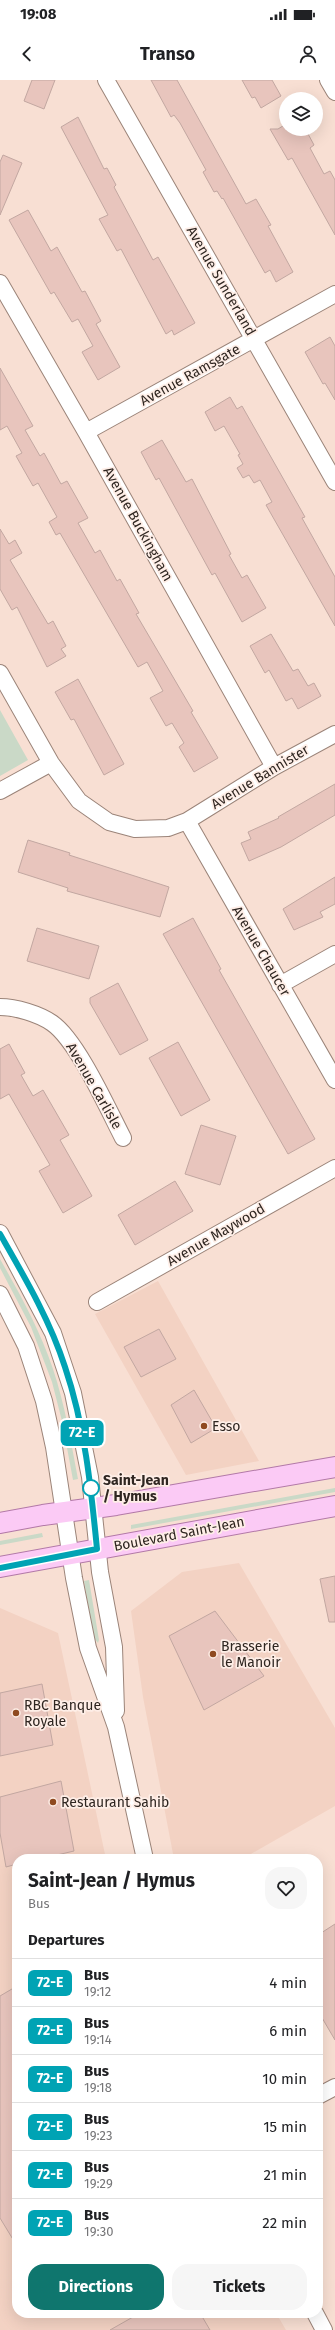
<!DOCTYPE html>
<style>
body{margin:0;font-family:"Fira Sans",sans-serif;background:#f6f6f6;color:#202124;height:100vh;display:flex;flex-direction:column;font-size:15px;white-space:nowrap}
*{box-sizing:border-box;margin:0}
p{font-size:13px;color:#757577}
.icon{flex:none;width:22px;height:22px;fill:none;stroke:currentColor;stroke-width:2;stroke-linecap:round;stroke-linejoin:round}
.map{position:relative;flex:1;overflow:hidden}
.panel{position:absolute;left:12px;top:1774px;width:311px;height:464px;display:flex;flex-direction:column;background:#fff;border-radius:16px;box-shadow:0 4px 16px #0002}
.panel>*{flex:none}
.badge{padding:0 8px;border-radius:6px;font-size:14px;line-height:26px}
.tools{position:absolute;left:279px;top:12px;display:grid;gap:8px}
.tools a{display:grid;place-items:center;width:44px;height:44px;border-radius:50%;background:#fff;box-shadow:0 4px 16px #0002;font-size:20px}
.map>.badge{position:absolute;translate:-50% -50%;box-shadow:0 0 0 2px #fff}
h2{padding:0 16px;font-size:15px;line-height:36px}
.round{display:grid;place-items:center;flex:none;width:42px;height:42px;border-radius:16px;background:#f6f6f6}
.overview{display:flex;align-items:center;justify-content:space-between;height:68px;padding:0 16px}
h1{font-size:19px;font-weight:700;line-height:30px}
.primary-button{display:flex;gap:8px;margin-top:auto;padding:8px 16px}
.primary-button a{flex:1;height:46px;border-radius:16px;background:#0f766e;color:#fff;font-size:16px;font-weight:700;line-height:46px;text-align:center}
.primary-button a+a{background:#f6f6f6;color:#202124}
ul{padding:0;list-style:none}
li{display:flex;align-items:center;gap:12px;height:48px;padding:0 16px;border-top:1px solid #e0e0e0}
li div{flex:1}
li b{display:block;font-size:15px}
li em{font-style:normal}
li .badge{min-width:44px;font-weight:700;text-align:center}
.status{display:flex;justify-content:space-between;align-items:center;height:28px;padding:0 20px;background:#fff;direction:ltr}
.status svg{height:11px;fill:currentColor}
header{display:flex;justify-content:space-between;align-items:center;height:52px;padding:0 16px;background:#fff;font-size:18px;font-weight:700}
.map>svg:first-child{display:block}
</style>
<div class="status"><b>19:08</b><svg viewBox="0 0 49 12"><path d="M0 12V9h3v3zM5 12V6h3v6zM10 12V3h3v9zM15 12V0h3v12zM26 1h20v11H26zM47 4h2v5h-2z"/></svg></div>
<header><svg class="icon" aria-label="back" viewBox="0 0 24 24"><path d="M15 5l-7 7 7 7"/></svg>Transo<svg class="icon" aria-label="person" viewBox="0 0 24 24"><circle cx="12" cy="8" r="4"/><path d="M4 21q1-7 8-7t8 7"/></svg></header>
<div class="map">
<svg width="335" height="2250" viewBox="0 0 335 2250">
<rect width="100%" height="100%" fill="#f8dfd3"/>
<path fill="#f3d2c3" d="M158 1201 259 1381 186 1395 95 1234Z
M239 1483 335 1648V1726L242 1779H174L143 1617 131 1531 182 1492Z
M0 1528 58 1553 106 1779H17V2233H276L286 2250H0Z"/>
<path fill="#cad9c7" d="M0 630 28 680 0 696Z
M0 1179C20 1214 40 1250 53 1289 65 1325 71 1362 78 1399L73 1400 62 1341 52 1302 31 1247 0 1188Z
M335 1408V1412L131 1449V1445Z
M42 1453 43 1457 0 1465V1461Z
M89 1500 99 1560 98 1563 94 1558 84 1501Z"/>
<path fill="#e8c5bd" stroke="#c2a7a1" d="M32 0H55L44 29 24 21Z
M151 0H177L246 124 256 119 271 145 268 146 293 192 276 202 270 190 265 193 223 118 222 119 217 111 214 112 203 92 206 90 180 43 174 35 171 37Z
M242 0H272L281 16 261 28 255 17 252 18Z
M78 37 104 89 107 88 116 105 114 107 153 180 158 177 195 243 174 255 172 250 166 254 121 169 117 171 99 139 108 135 61 47Z
M286 44V49H298L301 55 307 52 314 65 310 68 324 94 330 91 335 100V155L292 78 288 80 270 49H278Z
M3 75 22 83 0 135V82Z
M28 130 51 171 57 167 82 212 85 211 101 241 96 244 120 287 98 300 82 272 93 266 78 239 72 242 54 212 51 214 9 140Z
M330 257 335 266V320L325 303 323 304 305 272Z
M0 288 33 346 25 350 40 376 44 373 61 404 67 401 88 438 78 443 95 473 100 470 117 501 120 499 139 533 136 534 193 631 191 632 218 678 194 692 179 667 184 663 172 643 166 646 150 618 163 611 147 582 138 587 60 453 56 455 49 442 57 437 38 403 33 406 16 376 22 373 7 346 0 350Z
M230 317 237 329 242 326 305 437 302 438 335 497V546L266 425 272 422 260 400 254 403 249 395 243 398 237 388 243 384 238 375 240 374 224 346 215 351 205 332Z
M162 360 186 402 192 399 231 474 229 475 242 498 247 495 266 528 242 542 215 493 212 495 159 398 156 400 141 372Z
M0 449 9 464 15 460 22 473 10 480 48 544 53 541 66 566 61 569 66 576 47 587 17 527 12 530 0 509Z
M271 554 293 591 298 589 308 606 314 603 321 616 298 629 292 618 286 621 269 590 265 593 250 566Z
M78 599 124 684 104 695 74 639 71 640 55 612Z
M335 704V735L281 767 249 781 241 763 251 759 248 752 279 738 278 737Z
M28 760 70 773 69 775 169 807 160 837 67 811 68 808 18 792Z
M335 797V824L320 832 323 837 294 850 283 829Z
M193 838 221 889 219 890 315 1059 288 1074 163 854Z
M37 848 99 866 89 899 27 881Z
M118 903 148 960 120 975 90 923V918Z
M178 962 210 1020 181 1036 149 978Z
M9 964 25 993 21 995 33 1016 43 1010 69 1055 60 1060 92 1116 63 1133 39 1091 50 1085 9 1014 0 1019V969Z
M201 1045 236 1056 220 1105 185 1094Z
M175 1101 193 1131 135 1165 118 1135Z
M159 1249 176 1279 141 1297 124 1267Z
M194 1310 216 1348 191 1363 171 1325Z
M335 1496V1542H329L320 1499Z
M215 1531 264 1596 204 1630 169 1556Z
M42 1604 53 1665 0 1676V1613Z
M61 1701 74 1771 40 1779H17V1784L6 1787 0 1753V1717Z
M335 1844V1960L318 1931V1855Z
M17 1906V2166L0 2138V1916Z
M140 2233H200L210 2250H110Z"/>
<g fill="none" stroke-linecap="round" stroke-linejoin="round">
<g stroke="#9b8479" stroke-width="18">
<path id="minor" d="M106 0 335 402
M328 0 335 12
M0 203 86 352 274 687
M86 352 335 214
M0 593 51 683 79 721 109 742 135 749 168 748 187 741 274 687 335 654
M0 711 51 683
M187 741 335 1000
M280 905 335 874
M0 927C16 927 39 934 52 943 77 960 108 1029 123 1058
M0 1153 53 1253 73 1313 90 1397 100 1492 114 1567 116 1631
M0 1214 26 1266 44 1321 54 1367 74 1498 88 1568 116 1647 145 1779
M97 1222 335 1088
M318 2016 335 2007
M315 2233 324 2250"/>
</g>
<g stroke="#b279a7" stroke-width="22">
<path id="major" d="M0 1443 43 1435 116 1425 335 1387
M0 1487 335 1426"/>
</g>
<use href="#minor" stroke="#fff" stroke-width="16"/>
<use href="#major" stroke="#fbcaf5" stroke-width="20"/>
</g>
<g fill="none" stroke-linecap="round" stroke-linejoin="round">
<g stroke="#fff" stroke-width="9">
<path id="line" d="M0 1154C24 1196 50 1240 65 1287 85 1346 91 1408 97 1469L0 1488"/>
</g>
<use href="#line" stroke="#00a3b4" stroke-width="6"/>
</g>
<g fill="#8f4a20" stroke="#feeee7" stroke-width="1.5">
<circle cx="204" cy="1346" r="4"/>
<circle cx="213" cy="1574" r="4"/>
<circle cx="16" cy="1633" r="4"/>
<circle cx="53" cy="1722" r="4"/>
</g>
<circle fill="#fff" stroke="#00a3b4" stroke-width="2" cx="91" cy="1408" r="8"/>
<g text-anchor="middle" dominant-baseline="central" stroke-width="3.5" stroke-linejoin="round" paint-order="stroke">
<g font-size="14" fill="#2f2621" stroke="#feeee7">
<text transform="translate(221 201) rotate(60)">Avenue Sunderland</text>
<text transform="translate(190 295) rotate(-29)">Avenue Ramsgate</text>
<text transform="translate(138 444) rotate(61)">Avenue Buckingham</text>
<text transform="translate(260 697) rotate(-31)">Avenue Bannister</text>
<text transform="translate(261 871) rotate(60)">Avenue Chaucer</text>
<text transform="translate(94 1006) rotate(60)">Avenue Carlisle</text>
<text transform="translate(216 1155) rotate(-30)">Avenue Maywood</text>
<text transform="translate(179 1454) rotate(-11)">Boulevard Saint-Jean</text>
</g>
<g font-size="14" fill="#2f2621" stroke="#feeee7" text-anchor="start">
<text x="212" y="1346">Esso</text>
<text x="221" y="1566">Brasserie<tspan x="221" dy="16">le Manoir</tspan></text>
<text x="24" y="1625">RBC Banque<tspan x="24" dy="16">Royale</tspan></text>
<text x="61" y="1722">Restaurant Sahib</text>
</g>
<g font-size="14" font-weight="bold" fill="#2f2621" stroke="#feeee7" text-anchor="start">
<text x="103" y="1400">Saint-Jean<tspan x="103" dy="16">/ Hymus</tspan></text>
</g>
</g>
</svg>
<div class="tools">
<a><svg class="icon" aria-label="layers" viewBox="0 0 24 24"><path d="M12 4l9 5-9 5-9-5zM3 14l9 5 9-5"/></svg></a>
</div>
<b class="badge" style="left:82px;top:1353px;background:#00a3b4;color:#fff">72-E</b>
<section class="panel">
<div class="overview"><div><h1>Saint-Jean / Hymus</h1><p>Bus</p></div><a class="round"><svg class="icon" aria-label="heart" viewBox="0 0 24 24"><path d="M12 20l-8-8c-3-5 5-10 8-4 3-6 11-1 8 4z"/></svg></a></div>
<h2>Departures</h2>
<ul>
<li><span class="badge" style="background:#00a3b4;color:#fff">72-E</span><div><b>Bus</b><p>19:12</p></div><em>4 min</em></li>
<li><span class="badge" style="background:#00a3b4;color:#fff">72-E</span><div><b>Bus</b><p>19:14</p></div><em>6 min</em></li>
<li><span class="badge" style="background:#00a3b4;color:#fff">72-E</span><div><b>Bus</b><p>19:18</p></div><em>10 min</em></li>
<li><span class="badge" style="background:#00a3b4;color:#fff">72-E</span><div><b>Bus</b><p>19:23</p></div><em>15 min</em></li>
<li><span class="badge" style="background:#00a3b4;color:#fff">72-E</span><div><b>Bus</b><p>19:29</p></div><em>21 min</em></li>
<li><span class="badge" style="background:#00a3b4;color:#fff">72-E</span><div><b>Bus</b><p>19:30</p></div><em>22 min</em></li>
</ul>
<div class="primary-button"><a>Directions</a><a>Tickets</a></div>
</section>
</div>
